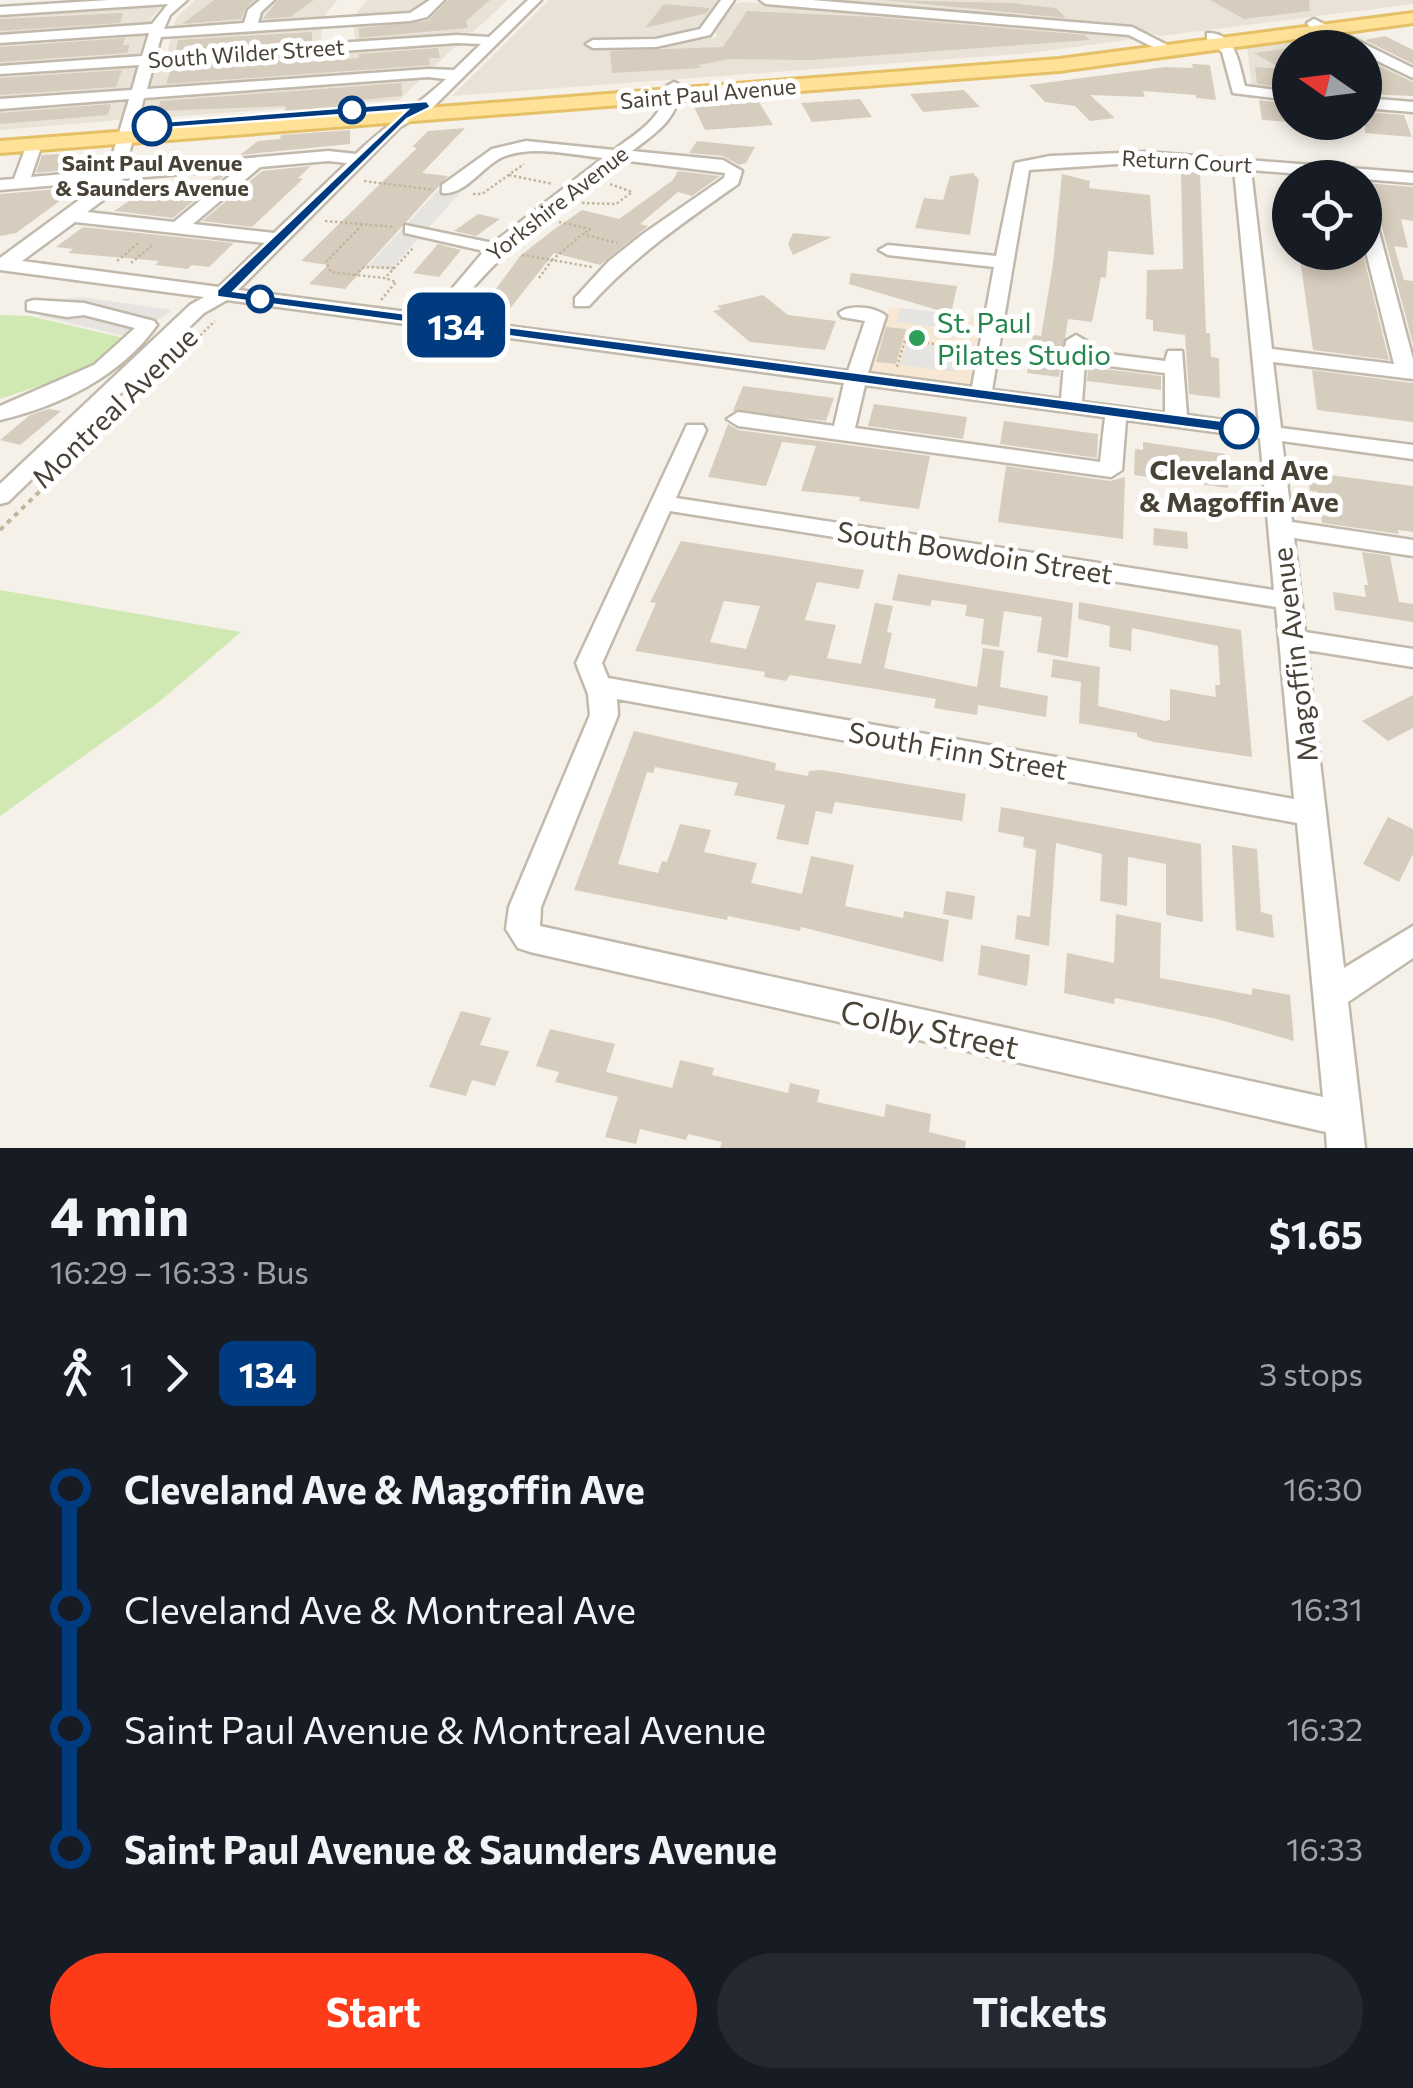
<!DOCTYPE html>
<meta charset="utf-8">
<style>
body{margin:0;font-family:Commissioner,sans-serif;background:#242831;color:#f1f3f6;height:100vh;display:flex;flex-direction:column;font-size:38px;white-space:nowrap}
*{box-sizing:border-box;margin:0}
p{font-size:32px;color:#9ea1a6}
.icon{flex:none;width:55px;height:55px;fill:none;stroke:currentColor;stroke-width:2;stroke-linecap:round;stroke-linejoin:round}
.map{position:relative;height:1148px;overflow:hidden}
.drawer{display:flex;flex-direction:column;background:#171b24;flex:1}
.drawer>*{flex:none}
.badge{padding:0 20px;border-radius:15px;font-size:35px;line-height:65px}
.needle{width:65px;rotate:284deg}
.tools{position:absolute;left:1272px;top:30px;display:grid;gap:20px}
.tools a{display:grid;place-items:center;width:110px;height:110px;border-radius:50%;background:#171b24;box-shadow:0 5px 15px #0003;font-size:50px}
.map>.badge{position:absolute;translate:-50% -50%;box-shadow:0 0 0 5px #fff}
.legs{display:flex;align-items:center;gap:15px;height:110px;padding:0 50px;font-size:32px}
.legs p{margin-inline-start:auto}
.head{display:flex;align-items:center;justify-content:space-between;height:170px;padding:0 50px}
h1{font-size:55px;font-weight:700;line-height:75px}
.action{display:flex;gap:20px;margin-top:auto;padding:20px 50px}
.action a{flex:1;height:115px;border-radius:60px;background:#fd3b18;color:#fff;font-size:40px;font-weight:700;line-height:115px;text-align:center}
.action a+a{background:#242831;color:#f1f3f6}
ul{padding:0 50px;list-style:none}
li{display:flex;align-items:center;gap:35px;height:120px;font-size:38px}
li i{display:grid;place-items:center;width:15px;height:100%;margin:0 12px;background:currentColor}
li i::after{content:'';width:25px;height:25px;margin:-12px;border:8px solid;border-radius:50%;background:#171b24}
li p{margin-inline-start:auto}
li:first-child i{background:linear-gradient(#0000 50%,currentColor 0)}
li:last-child i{background:linear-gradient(currentColor 50%,#0000 0)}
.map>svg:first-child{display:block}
</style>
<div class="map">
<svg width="1413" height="1148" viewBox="0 0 1413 1148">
<rect width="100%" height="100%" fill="#f5f1e9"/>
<path fill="#e9e3d7" d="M195 0H337L322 19 321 43 167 53 176 18Z
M367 0H508L473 32 355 40 353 17Z
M549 0H718L700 25 680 33 694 41 717 37 715 28 732 4 743 2 1127 33 1141 38 1031 53 452 96Z
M794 0H1413V4L1161 36 1129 28Z
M161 7 150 20 139 55 0 64V15Z
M1326 37 1345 47 1290 48V90L1252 87 1247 48Z
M458 44 399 100 142 119 156 65Z
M137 67 120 120 0 130V76Z"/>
<path fill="#f7e8d4" d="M889 307 997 319 985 395 865 380Z"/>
<path fill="#d0e9b2" d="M0 315 30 316 128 339 90 369 0 399Z
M0 590 241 632 159 702 0 816Z"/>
<path fill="#e6e4e1" d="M438 190 461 192 390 270 367 267Z
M82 297 172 310 133 338 39 316 61 299Z
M901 308 969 316 966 326 958 325 956 329 896 322Z
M907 342 961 349 956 372 900 365Z"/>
<path fill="#d7cdbe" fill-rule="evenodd" d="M214 0H254L246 7 241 19 182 24Z
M278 0H314L290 17 263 19Z
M448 0H490L466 21 468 28 359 38V28L428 21Z
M884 0 1010 3 1056 8 1066 18Z
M1210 0H1309L1310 11 1244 19Z
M664 4 710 8 707 13 645 28Z
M747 11 876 17 1085 35 1090 40 812 60 729 59 699 65 701 68 612 73 610 51 723 47Z
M123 13 120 23 0 31V19Z
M312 32V41L176 50 178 40Z
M1385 36 1413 50V64L1365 40Z
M125 38 123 45H130L127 53 0 62V47Z
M438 48 440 58H429L430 65 166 84 172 66 311 57V62L359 58V54Z
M1290 48V88L1257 84 1255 67 1282 69 1254 53Z
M1365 59 1413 82V96L1365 94Z
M1192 64 1210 65 1216 100 1196 98V95L1143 91 1145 97 1090 95 1115 118 1090 121 1075 106 1045 102 1029 85 1165 67 1193 68Z
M122 70 116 87 0 95V78Z
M401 83 402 96 351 101V110L284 115 286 106 158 111 160 101Z
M964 90 980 107 923 112 910 94Z
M860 99 872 117 812 122 801 103Z
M1259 100 1290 104V122L1262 120Z
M759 102 773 125 705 130 694 107Z
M111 104 108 115 0 124V113Z
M1365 112 1404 115 1412 137 1365 133Z
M465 128 422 173 448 176 345 289 309 284 328 265 301 261 417 148 412 147 428 131Z
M350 130V144L240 155 258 141 280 139 281 135Z
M697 141 755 147 746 163 739 165 723 156 689 153Z
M77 153V169L36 173 42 155Z
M311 166 298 178 303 179 252 227 202 221 262 171Z
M678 171 720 176 692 196 678 192 640 224 648 226 600 265 554 253 508 311 482 308 520 256 552 231 582 210 619 219 673 180Z
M1181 171 1200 173 1206 333H1210L1211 357 1219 358 1220 398 1189 394 1185 335 1153 331V320L1146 319 1147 270 1183 269Z
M973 173 979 180 970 235 915 228 924 198 943 200 950 176Z
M226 174 173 218 114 211 152 186 196 191 217 175Z
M1062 174 1090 181 1089 188 1150 195 1154 255 1108 251 1106 278 1101 277 1092 322 1068 319 1059 377 1027 373 1033 335 1041 336 1053 264Z
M1365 183 1413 187V221L1401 219 1408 248 1394 246 1404 280 1413 281V344L1378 212 1365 204Z
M79 187 16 233 0 236V194Z
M478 214 500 219 476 236 454 231Z
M83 227 234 243 209 267 192 265 187 269 155 265 159 261 68 253 73 249 56 247Z
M793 233 832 237 793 255 788 244Z
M438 244 461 250 439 277 413 273Z
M1299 252 1363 254 1389 360 1313 350Z
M851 273 957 286 951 314 849 284Z
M763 295 788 315 836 321 825 350 750 342 713 311 721 309 717 306Z
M886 327 906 329 896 364 876 362Z
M1088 367 1161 376V390L1087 381Z
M1312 370 1413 383V422L1317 410Z
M743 386 834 398 826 421 733 411Z
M874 404 967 417 963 439 868 426Z
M49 409 61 411 20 445 0 440 30 415Z
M1004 421 1098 434 1097 458 1000 444Z
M728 424 738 430 930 456 919 509 859 501 860 497 801 491 816 446 782 442 766 486 708 477Z
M1143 442 1226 454 1227 461 1234 462 1235 481 1228 480V488L1134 475 1135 449 1143 450Z
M1006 466 1110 481 1125 477 1123 539 998 522Z
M1307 472 1413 486V532L1398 530 1399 534 1322 523 1318 492 1310 491Z
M1154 528 1187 532 1188 549 1153 545Z
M681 541 864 570 859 589 817 582 805 620 836 625 827 658 861 664 875 603 893 606 887 632 892 633 884 668 977 687 983 648 1004 651 1000 687 1048 696 1046 717 978 705 977 715 934 708 936 699 790 675 786 681 764 677 765 672 635 651 656 603 650 602ZM724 601 760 606 746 649 710 642Z
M1362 552 1390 556 1399 602 1413 604V622L1335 610 1333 592 1366 597 1364 585H1368Z
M898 574 1073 603 1068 658 1037 652 1042 617 1004 611 999 647 981 644 984 619 965 616 967 605 932 600 930 606 892 600Z
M1079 602 1241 630 1252 757 1154 742 1137 737V733L1079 723 1081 682 1051 677 1053 659 1100 667 1098 706 1165 721 1170 720V689L1216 697 1215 685H1220L1218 646 1132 628 1131 651 1109 647 1110 626 1078 619Z
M1413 695V728L1388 741 1362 721Z
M634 731 776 763 775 770 808 776 809 771 822 770 966 794 962 821 835 802 832 814 816 811 808 845 776 839 785 805 734 795 738 783 655 767 653 773 647 772 618 864 658 873 662 861 667 862 680 824 711 830 704 852 757 863 751 883 802 894 811 856 854 865 845 906 903 918 904 911 949 920 943 962 801 927 800 931 728 916 727 920 574 890Z
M1001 807 1201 844 1203 922 1166 915V864L1128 857 1127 906 1100 901 1102 854 1056 843 1049 946 1015 939 1017 915 1030 917 1036 850 1023 847 1024 837 998 832Z
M1388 817 1413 829V854L1399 882 1363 864Z
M1232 845 1257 849 1261 912 1272 915 1274 938 1236 930Z
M946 891 975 896 972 920 943 914Z
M1116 914 1161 923 1160 978 1252 995V988L1290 995 1294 1041 1217 1019 1115 998 1114 1004 1064 993 1067 953 1114 963Z
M981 945 1030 955 1027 986 978 975Z
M461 1011 491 1018 480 1045 509 1051 495 1086 472 1080 466 1096 429 1087Z
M550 1029 615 1044 606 1072 672 1088 680 1060 714 1068 712 1075 788 1093 790 1083 820 1090 817 1102 884 1117 886 1104 931 1114 929 1132 966 1141 965 1148H720L722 1142 688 1134 686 1140 640 1129 636 1144 605 1137 618 1097 555 1082 559 1072 536 1066Z"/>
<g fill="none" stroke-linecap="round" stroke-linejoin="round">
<g stroke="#c1b9ab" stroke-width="5">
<path id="minor" d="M109 0H187L170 15 164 29 244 23 248 10 260 0H274L261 12 258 23 410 13 430 0H444L427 17 410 21 161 37 156 55 457 35 489 37 528 0H541L432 108 400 127 238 290 430 315 484 251 405 233V225L493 243 603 158C573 155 537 146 508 155 485 161 467 196 442 193V185L492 149 526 141 614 150C639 131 663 119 667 86L674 82 681 86C678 119 657 132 632 151L723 160 742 171 738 184C684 222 633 257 589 306H575V298L609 261 643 234 724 178 725 173 621 160C554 211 500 250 448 318L848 371 865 321 842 317 839 313C849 304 876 307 886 316L868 373 972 387 994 267 888 255 879 250 888 245 996 256 1015 163 1050 156 1146 152 1413 173V183L1251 170 1272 349 1394 364 1365 248V208L1374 213 1413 359V379L1273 362 1281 428 1413 445V459L1282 441 1292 522 1413 540V556L1294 538 1305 632 1413 649V667L1307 650 1344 968 1413 926V958L1348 1002 1365 1148H1327L1326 1132 530 952 518 948 506 929 509 907 590 715 588 694 576 663 687 425H703L706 430 676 498 1274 590 1260 438 1126 420 1122 470 1111 477 738 426 727 419 738 412 834 426 844 383 227 300 204 313 8 502 0 504V484L190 305 204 297 0 270V258L105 181 0 190V180L14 179 28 141 42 144 31 177 108 170 129 99 0 109V99L132 90 139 65 0 74V66L142 56 149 33 0 43V35L152 24 168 4 0 15V7ZM457 43 481 44 454 70 428 69 147 89 154 64ZM428 77 446 79C417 106 384 126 356 154L328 151 125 169 144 98ZM328 161 347 163 274 233 193 224 260 167ZM1146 162 1234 169 1259 425 1187 415 1182 351H1168L1165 361 1085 351 1086 341 1076 335 1066 341 1061 399 992 390 1029 170ZM238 169 174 222 87 212 118 189 122 179ZM75 222 265 243 219 287 22 261ZM1085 363 1165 373V413L1082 402ZM865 385 1105 417 1100 462 855 428ZM670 511 1276 607 1294 799 608 678 602 663ZM617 699 1297 823 1323 1097 540 926 541 907 618 715Z
M721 0H734L710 35 656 47 593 48 586 44 593 40 656 39 700 29Z
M760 0H812L1132 27 1177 50 1165 53 1129 35 766 4Z
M1314 19 1413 68V78L1365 55V48H1350L1309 26 1307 23Z
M1207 33C1236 32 1239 64 1245 86L1290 92V100L1233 93 1222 52 1207 39Z
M1365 98 1413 102V112L1365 108Z
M34 300 84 303 154 321 157 325C121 376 60 406 0 420V406L94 365 135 328 84 315 67 317 27 310V302Z"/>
</g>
<g stroke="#e6c066" stroke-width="6">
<path id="major" d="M1413 13V23L1059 71 0 153V141L1059 59Z"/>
</g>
<path stroke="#c3b59c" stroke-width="2.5" stroke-dasharray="2.5 2.5" stroke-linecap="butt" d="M509 175 553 184
M364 181 434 190
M473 194H482L524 164
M582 203 616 204 632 192 610 184
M325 221 395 227
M559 222 590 229 583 234
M522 255 552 260 583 234 617 243
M117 261 140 242
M131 263 154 244
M394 268 364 267 355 275 385 278 413 248
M355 275 331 272 326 262 362 225
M539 278 552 260 592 267
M381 300 396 282 385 278
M961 330 968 328
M897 367 905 340 964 348
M107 426 215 321"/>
<path stroke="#c3b59c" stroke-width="4" stroke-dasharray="5 5" stroke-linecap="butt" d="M0 530 109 424"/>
<use href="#minor" fill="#fff" fill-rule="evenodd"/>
<use href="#major" fill="#ffe298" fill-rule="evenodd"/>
</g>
<path fill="#003b80" stroke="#fff" stroke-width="2.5" d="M427 101 431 107 407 119 234 291 1239 423 1248 429 1239 434 217 297V290L407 110 152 129 147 123Z"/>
<g fill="#fff" stroke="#003b80" stroke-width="5">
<circle cx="352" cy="110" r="12"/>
<circle cx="152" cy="126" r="18"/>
<circle cx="260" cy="299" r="12"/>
<circle cx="1239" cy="429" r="18"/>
</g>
<circle fill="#2e9e5b" stroke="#fff" stroke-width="4" cx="917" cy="338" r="10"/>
<g text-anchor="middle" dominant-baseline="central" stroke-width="10" stroke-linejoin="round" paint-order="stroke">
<g font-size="22" fill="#494237" stroke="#fff">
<text transform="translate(246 53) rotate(-4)">South Wilder Street</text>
<text transform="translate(708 93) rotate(-5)">Saint Paul Avenue</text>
<text transform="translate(1187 161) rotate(3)">Return Court</text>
<text transform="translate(557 203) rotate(-38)">Yorkshire Avenue</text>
</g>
<g font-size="22" font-weight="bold" fill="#494237" stroke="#fff">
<text x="152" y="162">Saint Paul Avenue<tspan x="152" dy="25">&amp; Saunders Avenue</tspan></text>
</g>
<g font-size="28" fill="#27864d" stroke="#fff" text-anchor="start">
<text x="937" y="322">St. Paul<tspan x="937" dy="32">Pilates Studio</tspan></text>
</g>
<g font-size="28" fill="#494237" stroke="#fff">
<text transform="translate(114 407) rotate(-44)">Montreal Avenue</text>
<text transform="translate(975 552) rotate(9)">South Bowdoin Street</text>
<text transform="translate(1294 655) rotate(-97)">Magoffin Avenue</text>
<text transform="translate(958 750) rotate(10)">South Finn Street</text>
</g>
<g font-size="28" font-weight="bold" fill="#494237" stroke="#fff">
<text x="1239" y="469">Cleveland Ave<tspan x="1239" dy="32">&amp; Magoffin Ave</tspan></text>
</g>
<g font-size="32" fill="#494237" stroke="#fff">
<text transform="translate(930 1028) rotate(12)">Colby Street</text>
</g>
</g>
</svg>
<div class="tools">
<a><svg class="needle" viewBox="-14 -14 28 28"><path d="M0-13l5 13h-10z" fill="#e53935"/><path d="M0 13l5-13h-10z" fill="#9ea1a6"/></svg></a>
<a><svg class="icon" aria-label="locate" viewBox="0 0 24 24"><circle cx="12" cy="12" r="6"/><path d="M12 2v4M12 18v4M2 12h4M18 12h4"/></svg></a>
</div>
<b class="badge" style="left:456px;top:325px;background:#003b80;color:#fff">134</b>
</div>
<section class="drawer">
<div class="head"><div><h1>4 min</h1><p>16:29 – 16:33 · Bus</p></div><b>$1.65</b></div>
<div class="legs"><svg class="icon" aria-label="walk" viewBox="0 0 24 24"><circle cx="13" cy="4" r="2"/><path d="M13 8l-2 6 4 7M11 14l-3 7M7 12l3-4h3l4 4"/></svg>1<svg class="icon" aria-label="forward" viewBox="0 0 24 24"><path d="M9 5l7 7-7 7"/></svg><b class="badge" style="background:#003b80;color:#fff">134</b><p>3 stops</p></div>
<ul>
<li><i style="color:#003b80"></i><b>Cleveland Ave &amp; Magoffin Ave</b><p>16:30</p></li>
<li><i style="color:#003b80"></i><span>Cleveland Ave &amp; Montreal Ave</span><p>16:31</p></li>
<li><i style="color:#003b80"></i><span>Saint Paul Avenue &amp; Montreal Avenue</span><p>16:32</p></li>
<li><i style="color:#003b80"></i><b>Saint Paul Avenue &amp; Saunders Avenue</b><p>16:33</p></li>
</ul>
<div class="action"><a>Start</a><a>Tickets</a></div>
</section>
